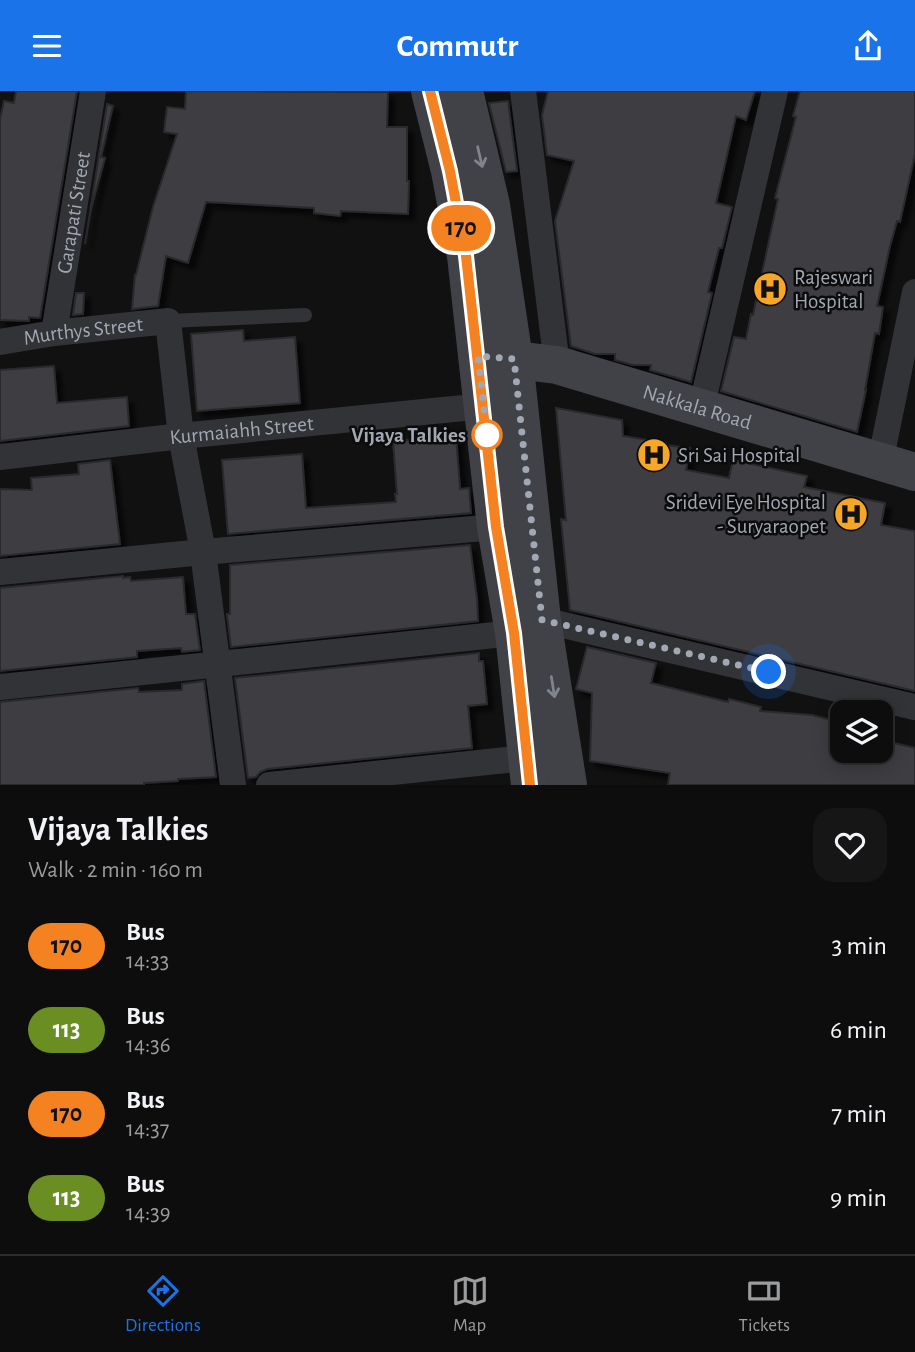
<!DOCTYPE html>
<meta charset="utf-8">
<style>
body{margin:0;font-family:"Alegreya Sans",sans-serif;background:#161617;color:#f1f3f6;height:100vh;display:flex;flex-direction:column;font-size:26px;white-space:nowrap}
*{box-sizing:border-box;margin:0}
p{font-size:23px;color:#9a9c9e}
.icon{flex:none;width:38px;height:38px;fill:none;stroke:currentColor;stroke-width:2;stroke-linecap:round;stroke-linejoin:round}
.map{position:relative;height:694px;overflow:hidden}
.drawer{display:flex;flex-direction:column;background:#0d0d0e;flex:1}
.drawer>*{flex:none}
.badge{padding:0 14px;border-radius:23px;font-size:24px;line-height:46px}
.controls{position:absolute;left:830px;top:609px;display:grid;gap:14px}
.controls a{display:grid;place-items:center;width:63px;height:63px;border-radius:14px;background:#0d0d0e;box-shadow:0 4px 18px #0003,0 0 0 2px #2d2d2e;font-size:35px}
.you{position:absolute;width:35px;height:35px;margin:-18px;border:5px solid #fff;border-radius:50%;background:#1a73e8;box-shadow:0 0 0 10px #1a73e833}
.map>.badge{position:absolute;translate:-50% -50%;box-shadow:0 0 0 4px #fff}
.round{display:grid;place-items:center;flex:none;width:74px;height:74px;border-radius:21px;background:#161617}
.head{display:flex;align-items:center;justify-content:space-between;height:119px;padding:0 28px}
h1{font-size:33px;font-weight:700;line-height:52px}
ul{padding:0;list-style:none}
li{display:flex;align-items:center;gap:21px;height:84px;padding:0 28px}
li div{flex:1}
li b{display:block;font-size:26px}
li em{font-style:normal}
li .badge{min-width:77px;font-weight:700;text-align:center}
header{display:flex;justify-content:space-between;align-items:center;height:91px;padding:0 28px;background:#1a73e8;color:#fff;font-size:32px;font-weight:700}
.dock{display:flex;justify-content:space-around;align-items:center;height:98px;border-top:2px solid #2d2d2e;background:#0d0d0e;font-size:19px;color:#9a9c9e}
.dock a{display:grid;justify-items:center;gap:4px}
.dock .selected{color:#1a73e8}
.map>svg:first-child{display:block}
</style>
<header><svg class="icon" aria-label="menu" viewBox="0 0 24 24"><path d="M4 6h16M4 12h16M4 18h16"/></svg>Commutr<svg class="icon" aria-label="share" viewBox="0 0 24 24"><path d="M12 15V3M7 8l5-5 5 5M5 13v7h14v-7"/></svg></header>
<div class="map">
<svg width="915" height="694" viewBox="0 0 915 694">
<defs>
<filter id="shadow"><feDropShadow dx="6" dy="6" stdDeviation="2" flood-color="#0009"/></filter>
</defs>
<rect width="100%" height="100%" fill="#111112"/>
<path fill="#3d3e42" stroke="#2b2b2e" stroke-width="2" filter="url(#shadow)" d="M16 0H77L40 227 29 226V230L0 229V28L4 10 14 12Z
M186 0 388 1 387 36H407V90H409L408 123 341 120 340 125 314 122V117L206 111 188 172 166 165 158 215 132 218 135 184H136L153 116 177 43 164 41 167 16 185 18Z
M548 0H755L746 29 736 25 716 112 732 116 722 157H719L708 201 712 202 691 291 650 279 651 274H633L615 269V263H595L571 255 555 130 574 70 547 64 542 24Z
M800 0H915V63L900 131 897 130 890 155 877 215 883 216 879 243 875 242 865 299H866L857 341 721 300 734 246 746 248 751 223 753 224 778 108 775 107 796 26 793 25Z
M508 10 517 80 506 81 489 12Z
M107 13 113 15 101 66 105 67 91 118 85 153Z
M76 202H84L83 223 73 224Z
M243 239 244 250 295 246 300 312 197 320 191 243Z
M54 275 57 312 127 306 129 335 0 350V279Z
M556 317 622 329 623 345 666 352V354L690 357 686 379 729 387 733 369 807 385 804 396 885 412 881 434 915 440V600L570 519 561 428 566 429Z
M456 345 460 398 469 397 471 422 228 443 222 369 302 363 306 417 396 411 395 403H397L393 350Z
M110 369 120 453 0 465V398L32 399 31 387 79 383 78 373Z
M470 454 477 508 478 530 231 556 227 523H230V474Z
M123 485V487L130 486 131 490 183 486 186 523H195L200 559 182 561 181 557 137 560V566L0 580V497Z
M587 556 656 572 651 592 728 611 729 608 761 616 760 620 812 624 842 632V660H880V658L892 661 894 652 915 657V694H668L670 682 590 670 592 602 576 598Z
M479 562V570H483L487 613 468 615 472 657 267 678 260 681 256 686 248 687 235 587Z
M204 590 216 686 178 688V690L144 692V694H0V611L138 597 139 601 182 599V593Z"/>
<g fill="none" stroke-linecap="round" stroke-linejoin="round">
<path stroke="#323337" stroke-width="14" d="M168 230 305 224"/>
<g stroke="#323337" stroke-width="26">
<path d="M523 0 557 274"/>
<path id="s1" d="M54 242 93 0"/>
<path id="s2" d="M0 251 54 242 168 230 181 345 203 461 233 694"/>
<path d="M701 318 775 0"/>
<path id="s3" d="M0 366 181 345 484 315"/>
<path d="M880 372 915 201"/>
<path d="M0 481 203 461 496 436"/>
<path d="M542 529 915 616"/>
<path d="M0 596 514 542"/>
<path d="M269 694 526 667"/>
</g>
<g stroke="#404247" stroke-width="38">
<path d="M430 0 450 80 466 165 496 436 514 542 530 694"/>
<path d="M464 0 491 114 514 268 542 529 568 694"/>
<path id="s4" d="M489 266 557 274 915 381"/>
</g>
</g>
<defs><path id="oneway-shaft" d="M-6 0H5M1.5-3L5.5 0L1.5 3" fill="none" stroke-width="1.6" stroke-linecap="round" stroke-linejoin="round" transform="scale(1.75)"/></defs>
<g stroke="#80848d">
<use href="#oneway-shaft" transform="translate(480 66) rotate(77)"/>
<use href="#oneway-shaft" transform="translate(553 596) rotate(81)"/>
</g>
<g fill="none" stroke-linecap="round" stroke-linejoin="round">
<g stroke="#fff" stroke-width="16">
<path id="line" d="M430 0 450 80 466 165 496 436 514 542 530 694"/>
</g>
<use href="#line" stroke="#f58220" stroke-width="10"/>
<path stroke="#a2a8b3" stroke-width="7" stroke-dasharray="0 12.6" d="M487 344 478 265 514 268 542 529 769 581"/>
</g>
<defs>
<g id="hospital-disc" transform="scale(1.75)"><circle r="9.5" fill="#f6a726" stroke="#0c0c0d"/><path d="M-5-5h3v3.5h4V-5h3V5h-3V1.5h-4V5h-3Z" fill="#111"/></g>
</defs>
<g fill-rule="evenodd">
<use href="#hospital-disc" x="770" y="198"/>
<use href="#hospital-disc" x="654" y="364"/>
<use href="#hospital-disc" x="851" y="423"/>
</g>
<circle fill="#fff" stroke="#f58220" stroke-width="3.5" cx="487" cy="344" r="14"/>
<g text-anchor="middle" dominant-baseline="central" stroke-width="5" stroke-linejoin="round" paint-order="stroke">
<g font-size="21" fill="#a2a8b3" stroke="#0c0c0d">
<text stroke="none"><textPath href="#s1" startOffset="122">Garapati Street</textPath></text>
<text stroke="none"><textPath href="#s2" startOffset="84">Murthys Street</textPath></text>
<text stroke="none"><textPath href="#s4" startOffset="215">Nakkala Road</textPath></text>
<text stroke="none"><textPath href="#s3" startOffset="243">Kurmaiahh Street</textPath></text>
</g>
<g font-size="21" fill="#a2a8b3" stroke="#0c0c0d" text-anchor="start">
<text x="794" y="186">Rajeswari<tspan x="794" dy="24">Hospital</tspan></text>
<text x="678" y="364">Sri Sai Hospital</text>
<text x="826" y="411" text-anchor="end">Sridevi Eye Hospital<tspan x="826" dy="24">- Suryaraopet</tspan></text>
</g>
<g font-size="21" font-weight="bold" fill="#a2a8b3" stroke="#0c0c0d" text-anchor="end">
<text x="466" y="344">Vijaya Talkies</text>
</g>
</g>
</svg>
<div class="controls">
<a><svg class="icon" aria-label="layers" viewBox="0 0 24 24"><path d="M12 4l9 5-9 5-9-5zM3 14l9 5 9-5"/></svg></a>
</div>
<div class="you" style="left:769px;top:581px"></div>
<b class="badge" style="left:461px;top:137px;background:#f58220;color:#111">170</b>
</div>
<section class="drawer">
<div class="head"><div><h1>Vijaya Talkies</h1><p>Walk · 2 min · 160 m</p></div><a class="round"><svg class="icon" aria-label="heart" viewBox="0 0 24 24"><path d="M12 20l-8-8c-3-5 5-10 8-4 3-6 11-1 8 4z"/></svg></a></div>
<ul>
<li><span class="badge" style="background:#f58220;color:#111">170</span><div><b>Bus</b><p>14:33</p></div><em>3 min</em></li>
<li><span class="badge" style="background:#6b8e23;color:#fff">113</span><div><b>Bus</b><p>14:36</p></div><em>6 min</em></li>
<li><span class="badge" style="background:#f58220;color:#111">170</span><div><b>Bus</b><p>14:37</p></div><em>7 min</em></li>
<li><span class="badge" style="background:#6b8e23;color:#fff">113</span><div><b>Bus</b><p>14:39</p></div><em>9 min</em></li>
</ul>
</section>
<nav class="dock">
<a class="selected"><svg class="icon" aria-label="directions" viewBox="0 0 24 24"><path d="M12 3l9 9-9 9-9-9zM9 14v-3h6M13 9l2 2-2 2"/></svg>Directions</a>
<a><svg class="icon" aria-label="map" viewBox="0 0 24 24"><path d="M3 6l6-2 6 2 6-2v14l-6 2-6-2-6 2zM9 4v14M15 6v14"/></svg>Map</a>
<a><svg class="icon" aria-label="tickets" viewBox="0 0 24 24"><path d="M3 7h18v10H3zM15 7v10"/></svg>Tickets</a>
</nav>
